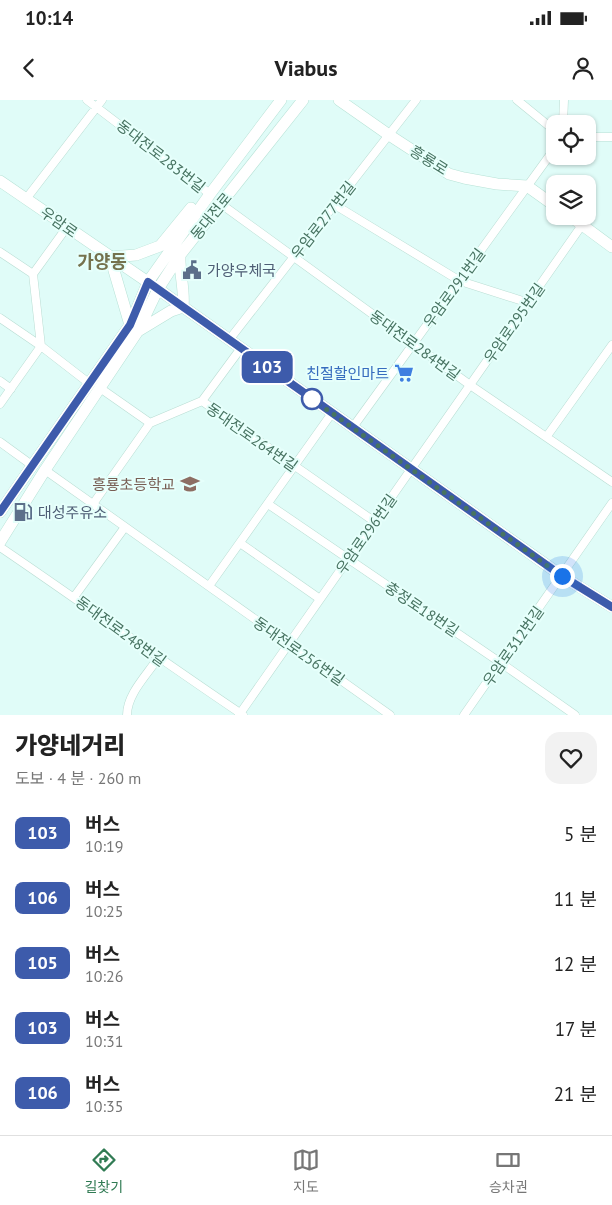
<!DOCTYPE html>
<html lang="ko">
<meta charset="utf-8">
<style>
body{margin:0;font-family:"PT Sans","Noto Sans KR",sans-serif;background:#f2f2f2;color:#222;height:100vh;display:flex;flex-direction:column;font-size:19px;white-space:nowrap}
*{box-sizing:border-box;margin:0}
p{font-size:16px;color:#767676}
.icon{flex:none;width:28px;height:28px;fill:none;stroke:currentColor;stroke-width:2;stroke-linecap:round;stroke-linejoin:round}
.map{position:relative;height:615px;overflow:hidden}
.sheet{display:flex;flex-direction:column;background:#fff;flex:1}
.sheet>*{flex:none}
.badge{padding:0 10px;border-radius:8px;font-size:18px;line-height:32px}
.buttons{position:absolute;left:546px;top:15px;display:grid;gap:10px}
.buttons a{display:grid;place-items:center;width:50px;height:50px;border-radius:10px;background:#fff;box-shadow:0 1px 4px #0004;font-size:25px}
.you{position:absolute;width:25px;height:25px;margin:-12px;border:4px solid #fff;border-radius:50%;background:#1a73e8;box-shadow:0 0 0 8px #1a73e833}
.map>.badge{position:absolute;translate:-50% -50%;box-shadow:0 0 0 2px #fff}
.round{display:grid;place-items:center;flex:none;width:52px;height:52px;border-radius:15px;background:#f2f2f2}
.head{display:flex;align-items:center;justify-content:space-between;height:85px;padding:0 15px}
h1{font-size:24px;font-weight:800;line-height:38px}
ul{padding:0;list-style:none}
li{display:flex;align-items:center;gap:15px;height:65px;padding:0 15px}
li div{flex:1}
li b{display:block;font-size:19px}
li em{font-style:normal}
li .badge{min-width:55px;font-weight:700;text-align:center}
.status{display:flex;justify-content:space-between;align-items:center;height:35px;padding:0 25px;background:#fff;direction:ltr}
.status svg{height:14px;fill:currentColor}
header{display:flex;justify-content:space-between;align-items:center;height:65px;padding:0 15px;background:#fff;font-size:22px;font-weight:800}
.tabs{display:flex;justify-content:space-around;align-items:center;height:70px;border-top:1px solid #e0e0e0;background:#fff;font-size:14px;color:#767676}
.tabs a{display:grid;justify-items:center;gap:2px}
.tabs .selected{color:#317b54}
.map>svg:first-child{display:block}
</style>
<div class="status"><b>10:14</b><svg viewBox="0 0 49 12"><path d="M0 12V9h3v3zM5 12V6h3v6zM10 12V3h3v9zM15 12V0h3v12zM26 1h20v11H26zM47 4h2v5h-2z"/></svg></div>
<header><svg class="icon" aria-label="back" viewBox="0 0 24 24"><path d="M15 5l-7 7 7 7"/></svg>Viabus<svg class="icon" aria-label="person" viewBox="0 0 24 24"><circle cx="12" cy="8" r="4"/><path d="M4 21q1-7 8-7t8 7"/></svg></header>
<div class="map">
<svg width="612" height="615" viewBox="0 0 612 615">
<rect width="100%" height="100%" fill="#e0fcf8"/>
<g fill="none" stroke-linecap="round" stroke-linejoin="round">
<g stroke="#b9ddd3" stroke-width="9">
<path id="street" d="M87 0 210 94
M517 0 555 31
M563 24 564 0
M588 37H612
M26 99 102 0
M221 104 470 285 612 382
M335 105 460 181 529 203
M0 152 33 174
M0 218 41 246 90 284
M229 240 416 0
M0 281 11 289
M100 288 150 323 202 301 375 422
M202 301 241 248
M0 304 41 246 33 174 67 127
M353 327 555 48
M547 336 612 245
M0 342 33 366
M45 370 390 615
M93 404 150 323
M268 404 501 563 575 615
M240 443 320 499
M0 447C81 502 161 560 243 615
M209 486 332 313
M74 497 125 427
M127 615C127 594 147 575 158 558
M239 615 582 125
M464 615 612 403"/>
</g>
<g stroke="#b7e2d6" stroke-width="12">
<path id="secondary" d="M339 0 389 35 449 74 464 78 497 84 527 86 555 106
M0 81 158 189 562 476 612 507
M570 116 612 147
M180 155C179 172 185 189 183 207
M110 157 136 155 160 146 191 108
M110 157 130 225
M138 231 171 211 183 207
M0 412 130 225 148 182 210 94 281 0
M0 442 45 370 138 231 158 189 180 155 303 0"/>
</g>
<use href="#street" stroke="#fff" stroke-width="8"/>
<use href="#secondary" stroke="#fff" stroke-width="11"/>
</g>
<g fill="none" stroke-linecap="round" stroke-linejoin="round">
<g stroke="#fff" stroke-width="11">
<path id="line" d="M0 412 130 225 148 182 562 476 612 507"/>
</g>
<use href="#line" stroke="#3d5bab" stroke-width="8"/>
<path stroke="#477361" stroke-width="5" stroke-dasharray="0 9" d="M312 299 562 476"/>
</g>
<defs>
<g id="civic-bare" transform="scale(1.5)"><path d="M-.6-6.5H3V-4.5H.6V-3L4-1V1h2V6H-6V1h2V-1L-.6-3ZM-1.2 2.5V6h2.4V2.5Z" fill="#5c6f8a" stroke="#e6fffb" stroke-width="2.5" paint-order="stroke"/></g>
<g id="supermarket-bare" transform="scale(1.5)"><path d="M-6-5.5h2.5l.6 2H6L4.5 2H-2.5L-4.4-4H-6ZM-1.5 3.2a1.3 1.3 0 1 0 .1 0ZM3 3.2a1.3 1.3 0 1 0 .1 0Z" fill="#3f7fe0" stroke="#e6fffb" stroke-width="2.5" paint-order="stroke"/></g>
<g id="school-bare" transform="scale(1.5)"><path d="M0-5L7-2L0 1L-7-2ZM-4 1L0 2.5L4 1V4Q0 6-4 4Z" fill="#8d6e63" stroke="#e6fffb" stroke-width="2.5" paint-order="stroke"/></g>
<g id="fuel-bare" transform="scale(1.5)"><path d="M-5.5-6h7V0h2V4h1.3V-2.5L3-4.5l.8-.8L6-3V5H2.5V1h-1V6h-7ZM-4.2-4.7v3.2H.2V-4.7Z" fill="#5c6f8a" stroke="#e6fffb" stroke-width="2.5" paint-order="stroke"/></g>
</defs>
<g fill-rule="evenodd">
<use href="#civic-bare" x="192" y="170"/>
<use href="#supermarket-bare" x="404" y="273"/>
<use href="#school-bare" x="190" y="384"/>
<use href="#fuel-bare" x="23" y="412"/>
</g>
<circle fill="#fff" stroke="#3d5bab" stroke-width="2.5" cx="312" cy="299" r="10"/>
<g text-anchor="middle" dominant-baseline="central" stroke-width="4" stroke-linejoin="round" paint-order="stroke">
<g font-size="15" fill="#477361" stroke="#e6fffb">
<text transform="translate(161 56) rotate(38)">동대전로283번길</text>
<text transform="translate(429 60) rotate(32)">흥룡로</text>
<text transform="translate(211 116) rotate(-51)">동대전로</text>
<text transform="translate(323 120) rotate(-52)">우암로277번길</text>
<text transform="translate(59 122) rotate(35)">우암로</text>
<text transform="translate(454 188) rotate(-54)">우암로291번길</text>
<text transform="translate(514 223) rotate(-55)">우암로295번길</text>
<text transform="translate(415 245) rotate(36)">동대전로284번길</text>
<text transform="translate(252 337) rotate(35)">동대전로264번길</text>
<text transform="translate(366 434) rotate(-55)">우암로296번길</text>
<text transform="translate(422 509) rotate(34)">충정로18번길</text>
<text transform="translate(121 531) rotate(36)">동대전로248번길</text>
<text transform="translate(513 546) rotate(-55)">우암로312번길</text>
<text transform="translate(299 551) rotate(35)">동대전로256번길</text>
</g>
<g font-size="15" fill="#4e5e75" stroke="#e6fffb" text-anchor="start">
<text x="207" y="170">가양우체국</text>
<text x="38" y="412">대성주유소</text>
</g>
<g font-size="15" fill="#366cbe" stroke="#e6fffb" text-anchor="end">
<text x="389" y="273">친절할인마트</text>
</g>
<g font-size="15" fill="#785e54" stroke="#e6fffb" text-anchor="end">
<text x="175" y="384">흥룡초등학교</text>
</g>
<g font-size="18" font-weight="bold" fill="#75724e" stroke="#e6fffb">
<text x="102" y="161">가양동</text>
</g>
</g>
</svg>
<div class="buttons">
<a><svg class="icon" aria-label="locate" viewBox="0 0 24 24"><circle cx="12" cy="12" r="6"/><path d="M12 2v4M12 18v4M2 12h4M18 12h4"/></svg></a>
<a><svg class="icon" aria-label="layers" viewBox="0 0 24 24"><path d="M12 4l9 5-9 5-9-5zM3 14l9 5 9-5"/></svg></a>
</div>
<div class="you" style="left:562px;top:476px"></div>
<b class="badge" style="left:267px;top:267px;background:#3d5bab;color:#fff">103</b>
</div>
<section class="sheet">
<div class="head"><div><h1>가양네거리</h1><p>도보 · 4 분 · 260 m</p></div><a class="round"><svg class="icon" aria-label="heart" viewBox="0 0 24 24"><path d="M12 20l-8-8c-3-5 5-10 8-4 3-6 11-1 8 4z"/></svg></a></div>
<ul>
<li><span class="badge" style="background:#3d5bab;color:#fff">103</span><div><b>버스</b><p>10:19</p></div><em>5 분</em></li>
<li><span class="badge" style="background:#3d5bab;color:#fff">106</span><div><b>버스</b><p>10:25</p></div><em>11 분</em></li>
<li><span class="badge" style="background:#3d5bab;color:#fff">105</span><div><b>버스</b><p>10:26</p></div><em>12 분</em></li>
<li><span class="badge" style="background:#3d5bab;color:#fff">103</span><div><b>버스</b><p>10:31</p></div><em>17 분</em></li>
<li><span class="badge" style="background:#3d5bab;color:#fff">106</span><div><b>버스</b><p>10:35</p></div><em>21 분</em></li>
</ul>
</section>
<nav class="tabs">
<a class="selected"><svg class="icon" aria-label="directions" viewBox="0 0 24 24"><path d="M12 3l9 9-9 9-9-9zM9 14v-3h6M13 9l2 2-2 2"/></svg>길찾기</a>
<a><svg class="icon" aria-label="map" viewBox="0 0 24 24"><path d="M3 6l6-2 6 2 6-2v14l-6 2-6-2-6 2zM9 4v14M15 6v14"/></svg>지도</a>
<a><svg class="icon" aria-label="tickets" viewBox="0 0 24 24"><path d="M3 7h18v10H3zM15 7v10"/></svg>승차권</a>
</nav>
